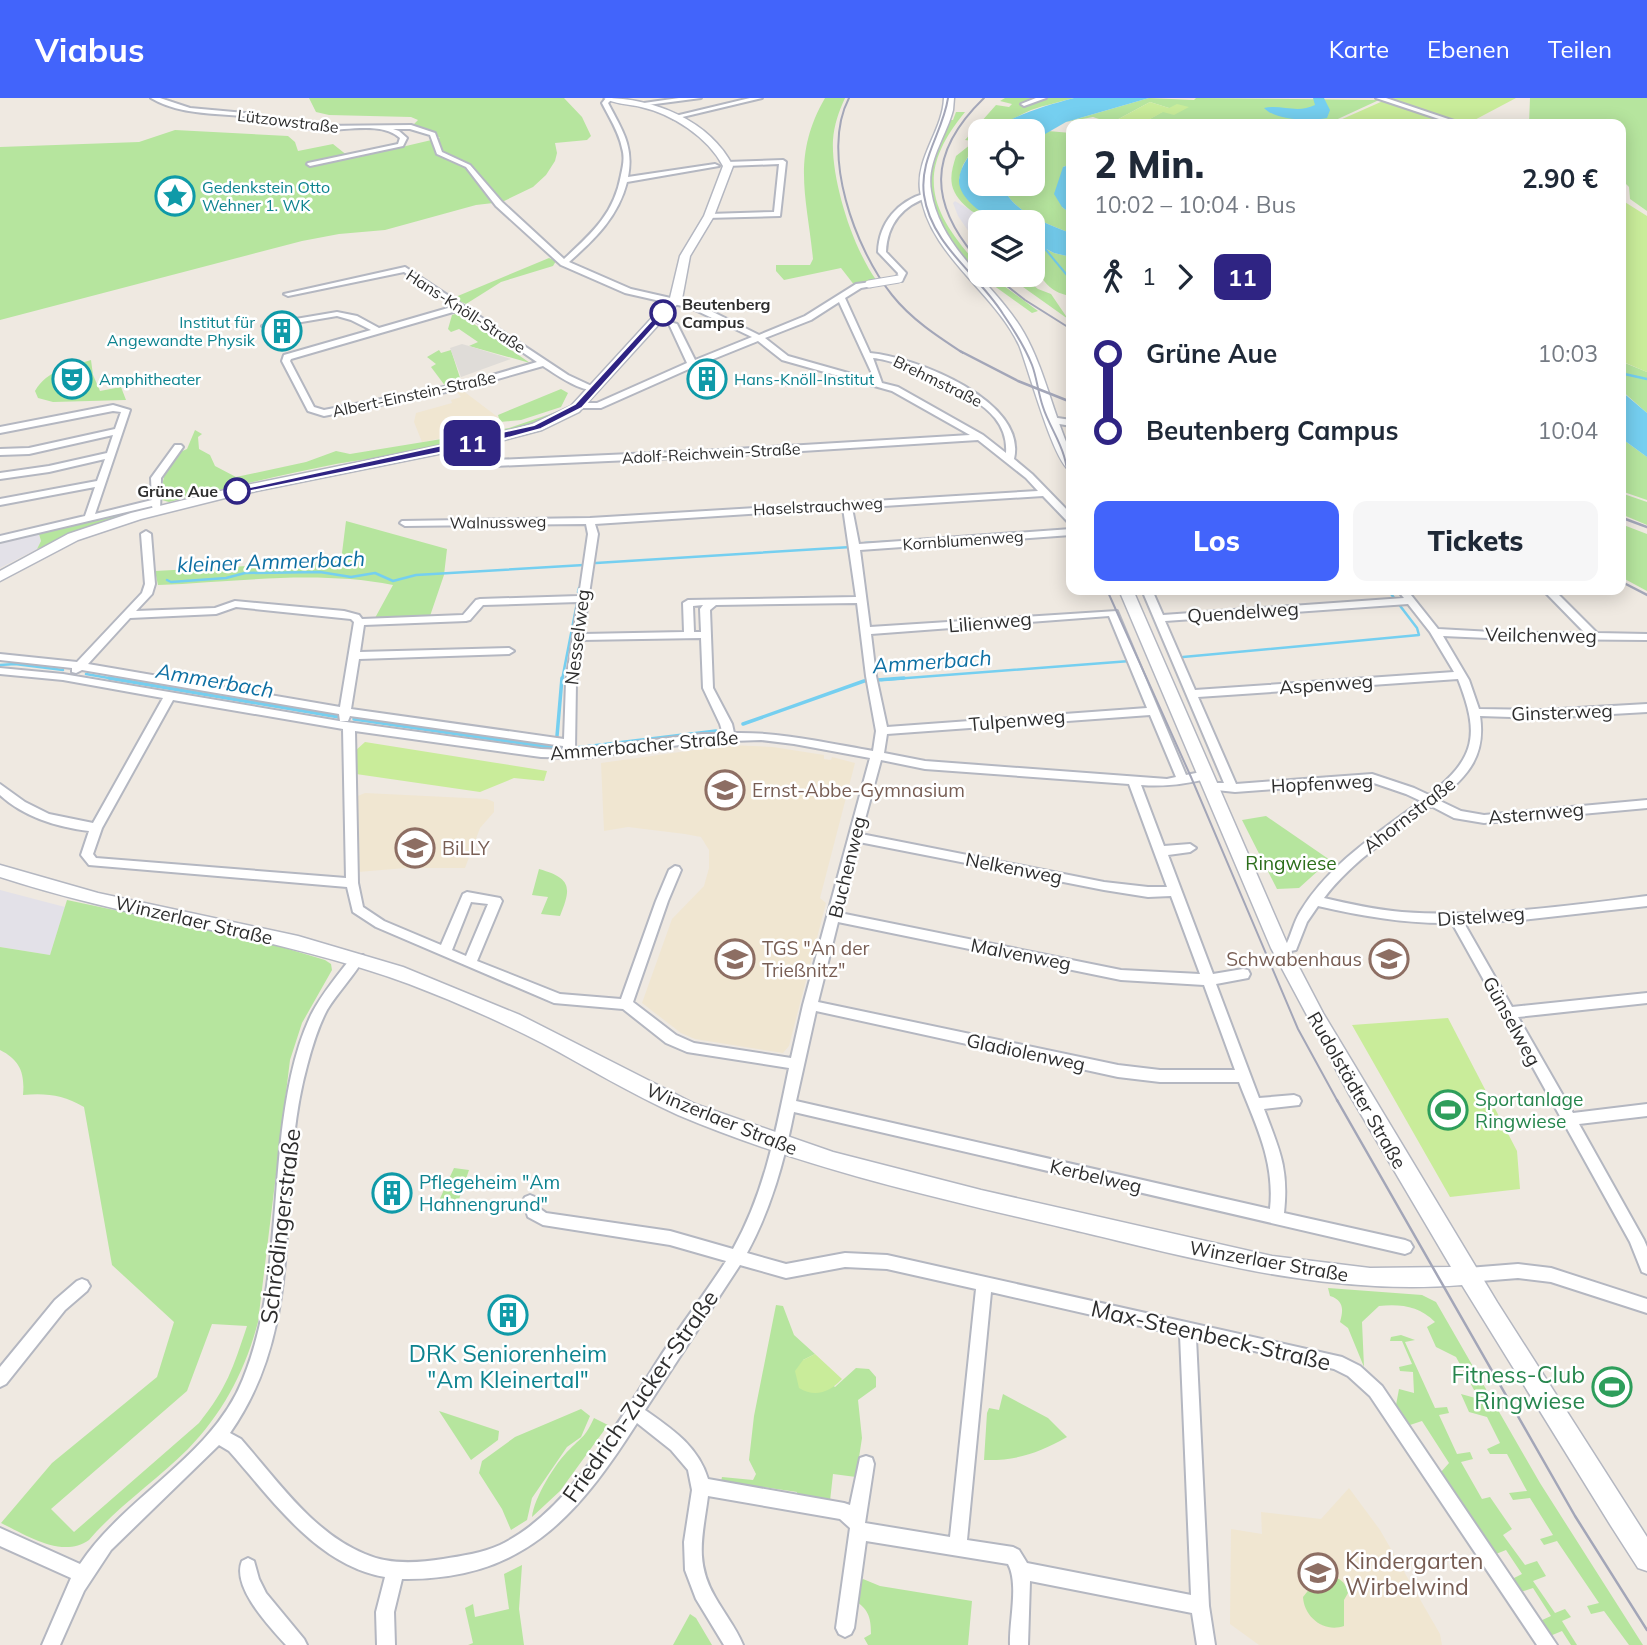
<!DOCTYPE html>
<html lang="de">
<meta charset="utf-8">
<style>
body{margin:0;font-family:Mulish,sans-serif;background:#f6f6f7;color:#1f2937;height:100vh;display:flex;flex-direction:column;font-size:26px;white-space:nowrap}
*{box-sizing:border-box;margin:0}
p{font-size:23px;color:#747a83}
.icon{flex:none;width:38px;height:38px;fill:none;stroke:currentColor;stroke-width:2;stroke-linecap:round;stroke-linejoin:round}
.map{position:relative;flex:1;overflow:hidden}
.side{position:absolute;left:1066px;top:21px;width:560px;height:476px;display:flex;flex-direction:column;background:#fff;border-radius:14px;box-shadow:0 4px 18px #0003}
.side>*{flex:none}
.badge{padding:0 14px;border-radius:10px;font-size:24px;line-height:46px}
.buttons{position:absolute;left:968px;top:21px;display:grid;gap:14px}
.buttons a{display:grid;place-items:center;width:77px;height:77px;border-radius:14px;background:#fff;box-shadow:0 4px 18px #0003;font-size:35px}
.map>.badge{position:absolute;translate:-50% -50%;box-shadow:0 0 0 4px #fff}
.legs{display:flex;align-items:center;gap:10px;height:77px;padding:0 28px;font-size:23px}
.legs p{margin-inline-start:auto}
.headline{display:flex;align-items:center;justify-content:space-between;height:119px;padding:0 28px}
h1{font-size:38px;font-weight:800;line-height:52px}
.cta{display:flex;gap:14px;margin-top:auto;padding:14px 28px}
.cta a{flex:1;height:80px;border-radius:14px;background:#4264fb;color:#fff;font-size:28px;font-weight:800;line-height:80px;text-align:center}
.cta a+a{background:#f6f6f7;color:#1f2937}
ul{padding:0 28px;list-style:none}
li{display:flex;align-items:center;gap:24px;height:77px;font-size:26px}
li i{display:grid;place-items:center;width:10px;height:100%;margin:0 9px;background:currentColor}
li i::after{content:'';width:18px;height:18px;margin:-9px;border:5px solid;border-radius:50%;background:#fff}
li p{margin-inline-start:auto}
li:first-child i{background:linear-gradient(#0000 50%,currentColor 0)}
li:last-child i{background:linear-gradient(currentColor 50%,#0000 0)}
header{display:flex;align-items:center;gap:42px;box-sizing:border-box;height:98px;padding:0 35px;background:#4264fb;color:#fff}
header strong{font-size:33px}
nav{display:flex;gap:38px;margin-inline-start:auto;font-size:24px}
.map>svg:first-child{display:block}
</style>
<header>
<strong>Viabus</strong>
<nav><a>Karte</a><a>Ebenen</a><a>Teilen</a></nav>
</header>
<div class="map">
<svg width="1647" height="1547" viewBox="0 0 1647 1547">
<rect width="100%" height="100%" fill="#efe9e1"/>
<path fill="#e3e1e8" d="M955 103 991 124H980V150L958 118 953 105Z
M39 436 41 443 37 451 0 470V446Z
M0 792 65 809 50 857 0 849Z"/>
<path fill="#f0e6d1" d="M462 292 499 320 493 325 475 327 474 334 422 344 414 324 416 315 452 305 451 302 461 299 456 293Z
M730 647 773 649 824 657V661L831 662 832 659 855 665 820 800 826 805 789 948 783 955 695 941 681 935 642 905 672 821 704 788 709 770V752L701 739 685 736 628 729 604 733 601 665Z
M365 695 487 701 494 704V714L480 730 465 770H405L358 774 355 699Z
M1349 1390 1380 1432 1440 1536 1442 1547H1259L1230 1526 1231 1431 1262 1436 1261 1414 1321 1421Z"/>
<path fill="#b6e59e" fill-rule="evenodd" d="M309 0H564L582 19 591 38 587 42 555 45 557 55 555 63 546 77 533 89 502 104 476 107 385 132 339 136 302 143 0 222V49L139 44 175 32 288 38 295 44 298 53 333 46 348 58 355 60 440 40 429 32 412 28 418 22 411 19 329 17 316 14Z
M825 0H845C839 13 834 27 833 42 831 82 853 151 877 183L855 188 841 170 784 182 776 173V167H810L813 161C807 99 791 59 825 0Z
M1005 0H1074C1060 4 1045 7 1031 12 1014 19 997 33 980 33V37L972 43 965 42 996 7 1009 9 1012 6 1000 3Z
M1149 0 1194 2 1196 0 1379 2 1327 26H1141L1169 10 1150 4 1111 25 1093 19 1066 24Z
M1530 0H1647V113L1630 101 1629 89 1621 81 1620 26H1529Z
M956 14H965C914 76 930 114 980 169V177H989L1038 213 1032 215 993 187H987C956 153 920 112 931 63 935 49 943 35 949 22H953Z
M1048 33 1071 35V66L1063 69 1062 109 1071 116V135C1047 126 1010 113 1002 86H1032L1033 43Z
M980 39 963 67 959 81 982 114 1001 124C983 124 956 106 952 87 950 77 953 68 956 58Z
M1032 144 1054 155 1071 159V198C1043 194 1033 169 1032 144Z
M549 160 556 163 553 168 501 184 466 206 453 200Z
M1022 178 1038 191 1051 196 1068 221 1009 179Z
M458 215 530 265 469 248 478 244 459 231 451 234 448 231 452 217Z
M439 252 441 255 451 252 462 286 446 289 431 269 436 266 427 259Z
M91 262 93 277 100 293 121 289 126 302 53 304 38 300 35 293C47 272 69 269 91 262Z
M1620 263 1647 274V315L1621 292Z
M561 291 568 295 561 309 521 322 500 324 498 317Z
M559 313C536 338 378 359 336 366 280 377 224 391 169 404L162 402C161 383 166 358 187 351L195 332 202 336 198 339 199 351 210 357 215 368 236 379 306 364 336 353 350 356 509 330Z
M1621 340 1647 359V402L1621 393Z
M1621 395 1647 404V427L1621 416Z
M137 411 138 413 37 451 41 443 39 436Z
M346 423 447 451 444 477 430 518 375 520 393 487C316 472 235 484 158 487L155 473 341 463Z
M1621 426 1647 436V493L1621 479Z
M1266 718 1330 762 1299 790 1277 791 1242 722Z
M539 771C571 780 572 789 560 818L541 816 548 799 532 797Z
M67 802 265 844 325 862 331 866 332 872 302 925 290 962 258 1224C245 1273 223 1315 188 1351 156 1383 118 1408 89 1442 62 1461 26 1437 1 1425L52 1365 157 1279 174 1224 112 1167 84 1009C63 997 47 995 23 997 25 975 20 962 0 952V849L50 857ZM212 1226 247 1228C233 1270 227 1290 199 1325L74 1434 51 1411 187 1293Z
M454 1070 469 1072 456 1110 437 1107Z
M1328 1190 1422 1197 1436 1204 1540 1385 1643 1547H1629L1604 1513 1591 1516 1587 1508 1599 1505 1557 1443 1544 1447 1540 1441 1553 1437 1530 1400 1513 1402 1509 1395 1527 1393 1507 1356H1490L1487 1351 1500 1345 1487 1319 1469 1314 1461 1296 1479 1301 1456 1259 1436 1249 1427 1229 1435 1224C1419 1208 1401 1206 1379 1208L1362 1224 1364 1269 1348 1230 1340 1224C1344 1211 1343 1202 1330 1198Z
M776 1207 783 1208 794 1237 815 1256 803 1262 835 1289 856 1270 869 1271 876 1279V1289L858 1302 862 1340 856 1379 833 1376 830 1403 797 1400V1394L763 1389 761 1394 720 1388 722 1379 753 1382 756 1376 749 1362 754 1318Z
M1401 1237 1415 1242 1405 1244 1435 1310 1447 1309 1449 1315 1439 1317 1457 1356 1470 1354 1473 1361 1461 1364 1482 1401 1490 1399 1512 1431 1503 1437 1525 1467 1537 1463 1546 1478 1533 1483 1555 1515 1565 1511 1571 1519 1562 1523 1577 1547H1571L1562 1533 1550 1538 1540 1523 1551 1518 1533 1490 1521 1494 1512 1481 1522 1476 1506 1452 1496 1456 1441 1374 1449 1365 1422 1323 1410 1327 1396 1307 1399 1291 1414 1295 1413 1274 1400 1273 1399 1269 1412 1266 1402 1243H1390L1391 1239Z
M1003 1296 1048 1320 1067 1339C1039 1355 1016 1363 984 1362L987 1315 989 1310 999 1312Z
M581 1311 590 1318 581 1339 567 1349 532 1400 527 1422 511 1432 502 1411 479 1375 482 1363 515 1339Z
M439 1313 499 1333 498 1342 471 1362Z
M594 1320 608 1327 560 1393 532 1419C534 1400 555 1365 570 1351 584 1337 585 1339 594 1320Z
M522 1467 519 1511 524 1547H468L473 1545 465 1510 473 1506 475 1519 509 1511 504 1476Z
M1326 1476C1338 1479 1346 1483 1348 1495L1344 1502V1528C1324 1535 1304 1519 1303 1499L1319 1479Z
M863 1481 880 1488 972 1503 968 1547H868L864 1540 871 1536C871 1518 868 1510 852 1501L854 1486Z
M690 1516 696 1520 712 1547H673Z"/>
<path fill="#c9ec9a" d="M1383 0H1516L1467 26Z
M1383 3 1454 26H1331Z
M1150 4 1169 10 1177 6 1189 9 1174 17 1163 14 1141 26 1111 25Z
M1620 101 1647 118V274L1621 263Z
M365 644 547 673 544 683 514 680 480 694 356 676 355 653Z
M1448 920 1517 1053 1520 1091 1450 1099 1352 927Z
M815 1256 842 1281C830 1294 815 1300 799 1290L795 1273 803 1262Z"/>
<path fill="#dfdcd8" d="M462 246 469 248 511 261 461 279 450 250Z"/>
<path fill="#75cff0" d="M1074 0H1149L1066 24 1033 43 1032 33H990C1017 16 1044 8 1074 0Z
M1313 0H1324L1330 12 1327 20C1311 23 1276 23 1264 10 1281 6 1297 16 1315 7Z
M980 43V86H1002C1010 113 1047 126 1071 135V159L1054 155 1033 144 1032 124C1023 124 1008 127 999 123 984 118 958 100 959 82 960 67 972 54 980 43Z
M1071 66V116L1062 109 1054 96 1063 69Z
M1620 292 1647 315V359L1621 340Z"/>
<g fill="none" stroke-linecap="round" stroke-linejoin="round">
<path stroke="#75cff0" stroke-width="2" d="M1041 146 1071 182"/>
<path stroke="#75cff0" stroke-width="2.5" d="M1620 275 1647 281
M865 445 902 443
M596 465 851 449
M167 482 171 484 226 480 245 475 320 474 351 479 375 475 393 483 416 477 584 467
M578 494 579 490
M1183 559 1419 537 1417 530 1388 492
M0 567 15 566 63 572
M86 576 120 582
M562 582 577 505
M881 582 1130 563"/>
<path stroke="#75cff0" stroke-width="3.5" d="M109 580 339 619
M354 621 563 651
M743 626 864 583 904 580
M557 638 562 580
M576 650 716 633"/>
<g stroke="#b4b7c1" stroke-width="4">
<path id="minor" d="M151 0H160L190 10 256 16 288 24 319 28 411 27 435 35 442 54 470 67 502 104 564 161C592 135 614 116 621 77 623 68 625 59 622 50 619 34 609 19 602 5L606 0H613L608 5C622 32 634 48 628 79L715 66 719 68 627 84C618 119 595 141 569 164L631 191 697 206 759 237 805 218 856 186 872 184V188L861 190 845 200 870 255C915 259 1028 303 1014 361L1032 376 1071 416V425L1068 424 1043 398 852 410 859 446 1071 431V437L860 452 870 529 1117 513 1186 677 1206 673 1212 677 1210 680C1186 686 1166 689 1141 687L1164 748 1190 746 1196 750 1190 754 1168 757 1213 876 1243 871 1248 872 1250 876 1248 880 1216 886 1259 1000 1294 997 1299 999 1301 1003 1299 1007 1264 1011C1279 1051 1289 1070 1284 1115L1405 1142 1410 1144 1413 1149 1410 1154 1405 1156 794 1014C784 1064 771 1111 747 1155L786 1166 845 1155 887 1157 1342 1259 1360 1268 1382 1288 1557 1547H1537L1370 1298 1348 1278 1334 1271 1196 1240 1209 1508 1215 1547H1197L1192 1515 1030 1483 1028 1547H1010C1009 1523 1019 1486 1008 1466L866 1443 854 1530 851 1536 845 1539 839 1536 836 1530 850 1430 840 1421 708 1398C703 1437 694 1463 715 1499 724 1515 736 1530 743 1547H724L696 1501 685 1472 684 1444 692 1392 688 1372 671 1352 637 1325C577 1419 522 1483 402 1481L394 1514 395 1547H377L376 1514 385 1479C316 1467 272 1401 229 1353L219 1347 111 1452 84 1493 60 1547H42L71 1480 0 1448V1430L80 1466C125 1398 213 1358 243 1281 274 1204 272 1122 281 1041 286 999 293 955 311 917 322 895 339 876 353 857H363L364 860C354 878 338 894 327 912 318 929 312 949 307 968 273 1092 310 1221 230 1335L241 1341C277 1382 313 1435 365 1456 389 1467 418 1465 443 1461 462 1458 482 1455 500 1447 569 1414 620 1321 660 1259 681 1227 705 1196 726 1163L670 1147 543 1127 528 1119 523 1103 525 1099 530 1097 535 1099 539 1110 546 1115 670 1133 733 1151C765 1094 776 1032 789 970L687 954 666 945 623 911 554 905 376 829 353 814 347 789 89 767 81 757 89 733C57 729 24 719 0 697V686L25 704 49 716 93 725 163 600 63 582 0 576V570L63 576 339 623 541 651 563 652V648L350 618 348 623H340L339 616 82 572 76 575 72 574V570L0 562V556L77 564 142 495 145 486 141 436 146 433 151 436 155 486 152 496 136 513 215 510 235 503 344 513 359 517 362 521 463 517 476 502 480 501 579 498 588 436 586 426 405 428 400 425 402 423 590 420 1038 393 1026 380 978 342 720 358 494 368 459 363 443 352V348H449L465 359 494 362 720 352 970 337 892 293 782 262 758 243 691 270 601 310H576L575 308 579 305H597L687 265 669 226 670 224 677 226 695 262 752 239 691 210 625 195 561 167 496 108 466 69 437 56 430 37 410 31H393L399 33 407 40 403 48 310 68 307 66 308 65 398 46 400 40C381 23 345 33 321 32 299 31 278 24 257 20 221 14 183 19 151 0ZM839 204 873 278V282L788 258 765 240 811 222ZM873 260C904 263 975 295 995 320 1003 330 1007 342 1006 355L983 337 898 289 882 285ZM843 410 856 499 688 502 683 505 684 534 583 536 598 436 595 426ZM578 504 566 584 564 641 351 611 359 561 509 556 514 553 509 550 360 554 364 527 466 523 470 522 483 507ZM857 505 866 578 876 633 873 653C827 645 781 634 734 635L732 626 713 590 710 512 716 507ZM703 507 700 511 701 534H694L693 508ZM236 509 351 521 354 524 340 609 88 566 130 520 216 516ZM1109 518 1147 610 887 629 876 578 871 536ZM701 540 703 590 720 626 723 636H702L575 652 576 584 582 542ZM173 602 343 631 346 780 96 760 93 756 102 730ZM1150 617 1176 679 1167 681 925 663 884 655 887 636ZM355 633 541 659 583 660 702 644 761 642 794 646 870 660 803 907 791 960 694 945 676 937 633 904 668 803 681 772 679 769 675 768 669 772 656 803 621 901 560 896 477 863 502 803 500 800 467 794 463 796 441 847 384 823 363 809 358 785ZM881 662 925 671 1129 686 1167 789H1148L1104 784 861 736ZM859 744 1104 792 1148 799 1171 798 1200 876 1121 872 840 815ZM471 804 488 806 466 858 452 852ZM838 824 1121 882 1204 887 1235 972H1160L1118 967 818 904ZM816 913 1118 979 1160 984H1239C1256 1028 1275 1063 1270 1111L796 1003ZM740 1167 786 1180 845 1169 887 1171 976 1191 950 1439 865 1425 874 1366 872 1360 866 1358 860 1360 850 1407 844 1405 708 1381C698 1348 672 1331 645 1312ZM991 1194 1180 1237 1191 1497 1027 1465 1019 1452 1013 1449 967 1442Z
M679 0H701L640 8 637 6Z
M750 0H762L674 21 671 19Z
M1036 0H1046L1024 8 1021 6Z
M1376 0H1386L1463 26H1454Z
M783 62 786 64 780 118 706 120 705 118 709 116 774 114 779 66 727 68 724 66 727 64Z
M926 95H929V99C903 107 887 126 886 154L906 175 902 183H896L898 175 878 154C879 124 898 103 926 95Z
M405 169 568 277 598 291C585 297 555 276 543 268L466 290 324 318 308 313 282 263 284 257 371 232 351 222 337 218 266 230 262 228 266 226 337 214 357 218 379 230 455 208 404 174 288 198 284 196ZM460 212 537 264 465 285 324 312 314 309 290 263 291 261Z
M113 307 130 312 95 416 152 402 151 380 175 347H181L183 349 161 380 160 414H154L152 408 0 444V438L85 418 95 389 0 407V401L97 383 105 361 49 374 0 381V375L49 368 107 355 113 337 29 356 0 357V351L29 350 115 331 121 314 113 313 0 335V329Z
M1051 319 1071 322V328L1048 324V320Z
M1142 492H1152L1163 517 1404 500 1397 492H1407L1438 531 1510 535H1585L1543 492H1554L1597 535 1647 536V542L1510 541 1443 538 1469 582 1479 611 1542 612 1647 606V614L1542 620 1480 618C1486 658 1468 678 1438 702L1461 713 1484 717 1647 702V710L1484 725 1454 720 1431 708C1393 737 1353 762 1324 800 1350 806 1376 812 1402 814 1484 820 1566 808 1647 798V808L1522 822 1464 825 1512 909 1647 895V905L1518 919 1573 1015 1647 1006V1018L1579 1026 1644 1142 1647 1149V1176L1642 1174 1630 1144 1565 1027 1562 1026 1561 1020 1505 919H1502L1501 913 1452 825C1406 826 1362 818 1318 808L1307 824 1296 852 1280 855 1275 853 1274 850 1275 847 1287 845C1292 834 1294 824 1300 814 1329 766 1377 736 1421 703L1406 696 1371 684 1235 694 1207 691 1205 688 1207 685H1224ZM1408 506 1430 534 1454 574 1195 592 1165 523ZM1458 581C1480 637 1476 660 1429 697L1414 690 1372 676 1236 686 1198 599Z
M1518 1166 1551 1170 1647 1201V1215L1551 1184 1518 1180 1468 1184 1463 1182 1460 1177 1463 1172 1468 1170Z
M82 1181 87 1183 90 1188 87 1193 65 1212 6 1286 0 1289V1269L55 1202 77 1183Z
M248 1460 254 1463 259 1481 266 1495 304 1541 307 1547H286C270 1529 231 1489 242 1463Z"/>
</g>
<g stroke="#b4b7c1" stroke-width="3">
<path id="secondary" d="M604 0C654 0 709 22 733 68L714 118 690 158 682 201 579 314 542 332 493 345 237 397 141 421 78 442 0 483V473L68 436 131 415 237 389 491 337 532 326 571 308 670 200 680 158 704 118 723 68C708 39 672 16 641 9 629 6 614 6 604 0Z
M944 0H954L953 12C946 39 926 64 931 93 940 152 996 186 1024 235 1045 272 1053 316 1071 355V373C1054 367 1028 268 1019 247 993 192 927 156 920 92 916 59 943 32 944 0Z
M1119 492H1133L1289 850 1323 915 1497 1204 1647 1439V1473L1638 1470 1611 1428 1462 1187C1325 1198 1201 1162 1069 1131 937 1100 803 1070 678 1017 631 996 587 969 542 945 499 923 454 903 409 886 276 837 134 823 0 779V767L98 795 298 838 403 869 520 917 695 1006 833 1054 981 1092 1272 1158 1370 1170 1451 1169 1349 996 1271 850Z"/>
</g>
<use href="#minor" fill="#fff" fill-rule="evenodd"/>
<use href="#secondary" fill="#fff" fill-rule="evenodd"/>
<path stroke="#a3a6b8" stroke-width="2" d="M948 0C943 34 919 61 924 97 931 147 978 176 1003 216 1014 232 1025 249 1032 267 1037 280 1038 295 1043 309 1048 325 1059 341 1064 358 1068 371 1069 386 1071 400
M1107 492 1191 679 1298 931 1338 1004"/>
<path stroke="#a3a6b8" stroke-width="2.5" d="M1337 1002 1575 1418 1647 1532"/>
<path stroke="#a3a6b8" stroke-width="2" d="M849 0C820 55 855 151 892 197 911 221 937 238 963 255
M980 164C928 106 927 55 984 0
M993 177 1025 202 1071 231"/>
<path stroke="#a3a6b8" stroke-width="2.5" d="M960 253 1018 283 1071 304
M1620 419 1647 429
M1620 483 1647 497"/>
<g stroke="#b4b7c1" stroke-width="9" stroke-linecap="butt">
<path id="minor-bridge" d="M869 186 899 181"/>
</g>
<use href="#minor-bridge" stroke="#fff" stroke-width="7"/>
</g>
<path fill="#2f2483" stroke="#fff" stroke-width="2" d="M660 213 667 215 582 310 541 331 493 344 237 396 232 393 534 327 575 306Z"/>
<defs>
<g id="sight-ring" transform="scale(2.0125)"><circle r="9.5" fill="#fff" stroke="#0f9aa8" stroke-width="1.5"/><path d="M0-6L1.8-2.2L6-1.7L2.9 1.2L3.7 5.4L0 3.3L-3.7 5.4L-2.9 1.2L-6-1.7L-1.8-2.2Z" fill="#0f9aa8"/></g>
<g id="building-ring" transform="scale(2.0125)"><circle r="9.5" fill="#fff" stroke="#0f9aa8" stroke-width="1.5"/><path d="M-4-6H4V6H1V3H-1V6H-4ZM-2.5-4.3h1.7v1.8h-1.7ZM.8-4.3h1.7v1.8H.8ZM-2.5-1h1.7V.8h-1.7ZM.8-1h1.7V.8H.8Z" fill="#0f9aa8"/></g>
<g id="theatre-ring" transform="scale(2.0125)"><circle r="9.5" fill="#fff" stroke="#0f9aa8" stroke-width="1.5"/><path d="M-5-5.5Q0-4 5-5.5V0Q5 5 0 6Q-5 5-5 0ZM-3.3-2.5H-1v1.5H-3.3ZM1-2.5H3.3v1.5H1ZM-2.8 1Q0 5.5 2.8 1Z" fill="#0f9aa8"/></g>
<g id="school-ring" transform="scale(2.0125)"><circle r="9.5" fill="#fff" stroke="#8d6e63" stroke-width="1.5"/><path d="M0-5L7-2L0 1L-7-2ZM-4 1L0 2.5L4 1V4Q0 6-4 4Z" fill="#8d6e63"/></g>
<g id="stadium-ring" transform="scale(2.0125)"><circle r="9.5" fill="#fff" stroke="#2e9e5b" stroke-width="1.5"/><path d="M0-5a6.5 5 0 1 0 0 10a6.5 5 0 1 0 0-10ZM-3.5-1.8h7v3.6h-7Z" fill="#2e9e5b"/></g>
</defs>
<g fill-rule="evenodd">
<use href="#sight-ring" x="175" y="98"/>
<use href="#building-ring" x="282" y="233"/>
<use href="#theatre-ring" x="72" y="281"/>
<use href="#building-ring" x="707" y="281"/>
<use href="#school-ring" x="725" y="692"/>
<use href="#school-ring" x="415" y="750"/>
<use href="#school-ring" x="735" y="861"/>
<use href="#school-ring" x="1389" y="861"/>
<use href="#stadium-ring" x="1448" y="1012"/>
<use href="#building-ring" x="392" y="1095"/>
<use href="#building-ring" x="508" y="1217"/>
<use href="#stadium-ring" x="1612" y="1289"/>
<use href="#school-ring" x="1318" y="1475"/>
</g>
<g fill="#fff" stroke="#2f2483" stroke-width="3.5">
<circle cx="663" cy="215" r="12"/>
<circle cx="237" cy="393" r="12"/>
</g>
<g text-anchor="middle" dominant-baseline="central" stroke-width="5" stroke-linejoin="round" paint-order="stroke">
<g font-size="16" fill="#2e2e2e" stroke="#fff">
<text transform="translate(288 23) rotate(7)">Lützowstraße</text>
<text transform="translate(466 213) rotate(33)">Hans-Knöll-Straße</text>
<text transform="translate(938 283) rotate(26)">Brehmstraße</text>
<text transform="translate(414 296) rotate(-12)">Albert-Einstein-Straße</text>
<text transform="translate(711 355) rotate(-3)">Adolf-Reichwein-Straße</text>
<text transform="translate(818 408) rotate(-3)">Haselstrauchweg</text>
<text transform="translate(498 424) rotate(-1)">Walnussweg</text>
<text transform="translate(963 442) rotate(-4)">Kornblumenweg</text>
</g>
<g font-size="16" fill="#0d838f" stroke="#fff" text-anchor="start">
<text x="202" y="89">Gedenkstein Otto<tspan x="202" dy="18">Wehner 1. WK</tspan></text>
<text x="255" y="224" text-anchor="end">Institut für<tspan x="255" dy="18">Angewandte Physik</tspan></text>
<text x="99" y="281">Amphitheater</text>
<text x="734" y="281">Hans-Knöll-Institut</text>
</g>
<g font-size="16" font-weight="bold" fill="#2e2e2e" stroke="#fff" text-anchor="start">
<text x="682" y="206">Beutenberg<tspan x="682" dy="18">Campus</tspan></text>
<text x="218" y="393" text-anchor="end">Grüne Aue</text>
</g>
<g font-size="19" fill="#2e2e2e" stroke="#fff">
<text transform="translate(1243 514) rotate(-4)">Quendelweg</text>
<text transform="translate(990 524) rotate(-5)">Lilienweg</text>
<text transform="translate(1541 537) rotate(1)">Veilchenweg</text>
<text transform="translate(577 539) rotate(-83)">Nesselweg</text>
<text transform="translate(1326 586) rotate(-4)">Aspenweg</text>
<text transform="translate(1562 614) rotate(-2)">Ginsterweg</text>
<text transform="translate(1017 622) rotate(-5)">Tulpenweg</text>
<text transform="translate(644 647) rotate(-5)">Ammerbacher Straße</text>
<text transform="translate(1322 685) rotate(-3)">Hopfenweg</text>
<text transform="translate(1536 715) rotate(-5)">Asternweg</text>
<text transform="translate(1409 717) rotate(-38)">Ahornstraße</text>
<text transform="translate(847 769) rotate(-76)">Buchenweg</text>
<text transform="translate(1014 770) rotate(11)">Nelkenweg</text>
<text transform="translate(1481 818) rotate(-4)">Distelweg</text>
<text transform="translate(194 822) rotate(13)">Winzerlaer Straße</text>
<text transform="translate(1021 856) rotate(11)">Malvenweg</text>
<text transform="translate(1512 923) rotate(61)">Günselweg</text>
<text transform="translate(1026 954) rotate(12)">Gladiolenweg</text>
<text transform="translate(1357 992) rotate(60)">Rudolstädter Straße</text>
<text transform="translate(722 1021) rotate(22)">Winzerlaer Straße</text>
<text transform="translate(1096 1078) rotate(13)">Kerbelweg</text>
<text transform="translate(1269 1163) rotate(10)">Winzerlaer Straße</text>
</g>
<g font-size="19" fill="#785e54" stroke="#fff" text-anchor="start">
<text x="752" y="692">Ernst-Abbe-Gymnasium</text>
<text x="442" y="750">BiLLY</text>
<text x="762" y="850">TGS "An der<tspan x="762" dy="22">Trießnitz"</tspan></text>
<text x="1362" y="861" text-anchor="end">Schwabenhaus</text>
</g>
<g font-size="19" fill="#2c6e1b" stroke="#fff">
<text x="1291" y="765">Ringwiese</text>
</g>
<g font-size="19" fill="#27864d" stroke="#fff" text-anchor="start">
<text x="1475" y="1001">Sportanlage<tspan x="1475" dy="22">Ringwiese</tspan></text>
</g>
<g font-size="19" fill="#0d838f" stroke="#fff" text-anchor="start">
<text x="419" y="1084">Pflegeheim "Am<tspan x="419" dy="22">Hahnengrund"</tspan></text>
</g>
<g font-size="21" font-style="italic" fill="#0d6fa3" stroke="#fff">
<text transform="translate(271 463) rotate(-2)">kleiner Ammerbach</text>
<text transform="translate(932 563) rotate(-4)">Ammerbach</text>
<text transform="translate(215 582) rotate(10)">Ammerbach</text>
</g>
<g font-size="23" fill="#2e2e2e" stroke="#fff">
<text transform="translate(280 1128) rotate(-83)">Schrödingerstraße</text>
<text transform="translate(1211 1237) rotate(13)">Max-Steenbeck-Straße</text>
<text transform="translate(640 1298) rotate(-55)">Friedrich-Zucker-Straße</text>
</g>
<g font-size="23" fill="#0d838f" stroke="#fff">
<text x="508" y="1255">DRK Seniorenheim<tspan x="508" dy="26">"Am Kleinertal"</tspan></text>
</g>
<g font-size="23" fill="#27864d" stroke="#fff" text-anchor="end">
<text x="1585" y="1276">Fitness-Club<tspan x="1585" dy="26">Ringwiese</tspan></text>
</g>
<g font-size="23" fill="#785e54" stroke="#fff" text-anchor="start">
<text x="1345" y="1462">Kindergarten<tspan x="1345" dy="26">Wirbelwind</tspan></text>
</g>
</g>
</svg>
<div class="buttons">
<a><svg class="icon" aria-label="locate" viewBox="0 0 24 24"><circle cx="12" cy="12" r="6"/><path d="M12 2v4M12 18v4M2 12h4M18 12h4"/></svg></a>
<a><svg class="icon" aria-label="layers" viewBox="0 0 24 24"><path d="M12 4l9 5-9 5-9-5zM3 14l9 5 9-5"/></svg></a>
</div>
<b class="badge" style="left:472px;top:345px;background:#2f2483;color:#fff">11</b>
<section class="side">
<div class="headline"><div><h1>2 Min.</h1><p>10:02 – 10:04 · Bus</p></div><b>2.90 €</b></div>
<div class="legs"><svg class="icon" aria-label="walk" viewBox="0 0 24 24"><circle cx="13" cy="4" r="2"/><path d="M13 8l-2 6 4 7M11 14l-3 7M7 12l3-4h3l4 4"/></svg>1<svg class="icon" aria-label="forward" viewBox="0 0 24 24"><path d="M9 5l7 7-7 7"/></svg><b class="badge" style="background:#2f2483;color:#fff">11</b></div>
<ul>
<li><i style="color:#2f2483"></i><b>Grüne Aue</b><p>10:03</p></li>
<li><i style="color:#2f2483"></i><b>Beutenberg Campus</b><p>10:04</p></li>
</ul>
<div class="cta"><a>Los</a><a>Tickets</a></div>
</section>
</div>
